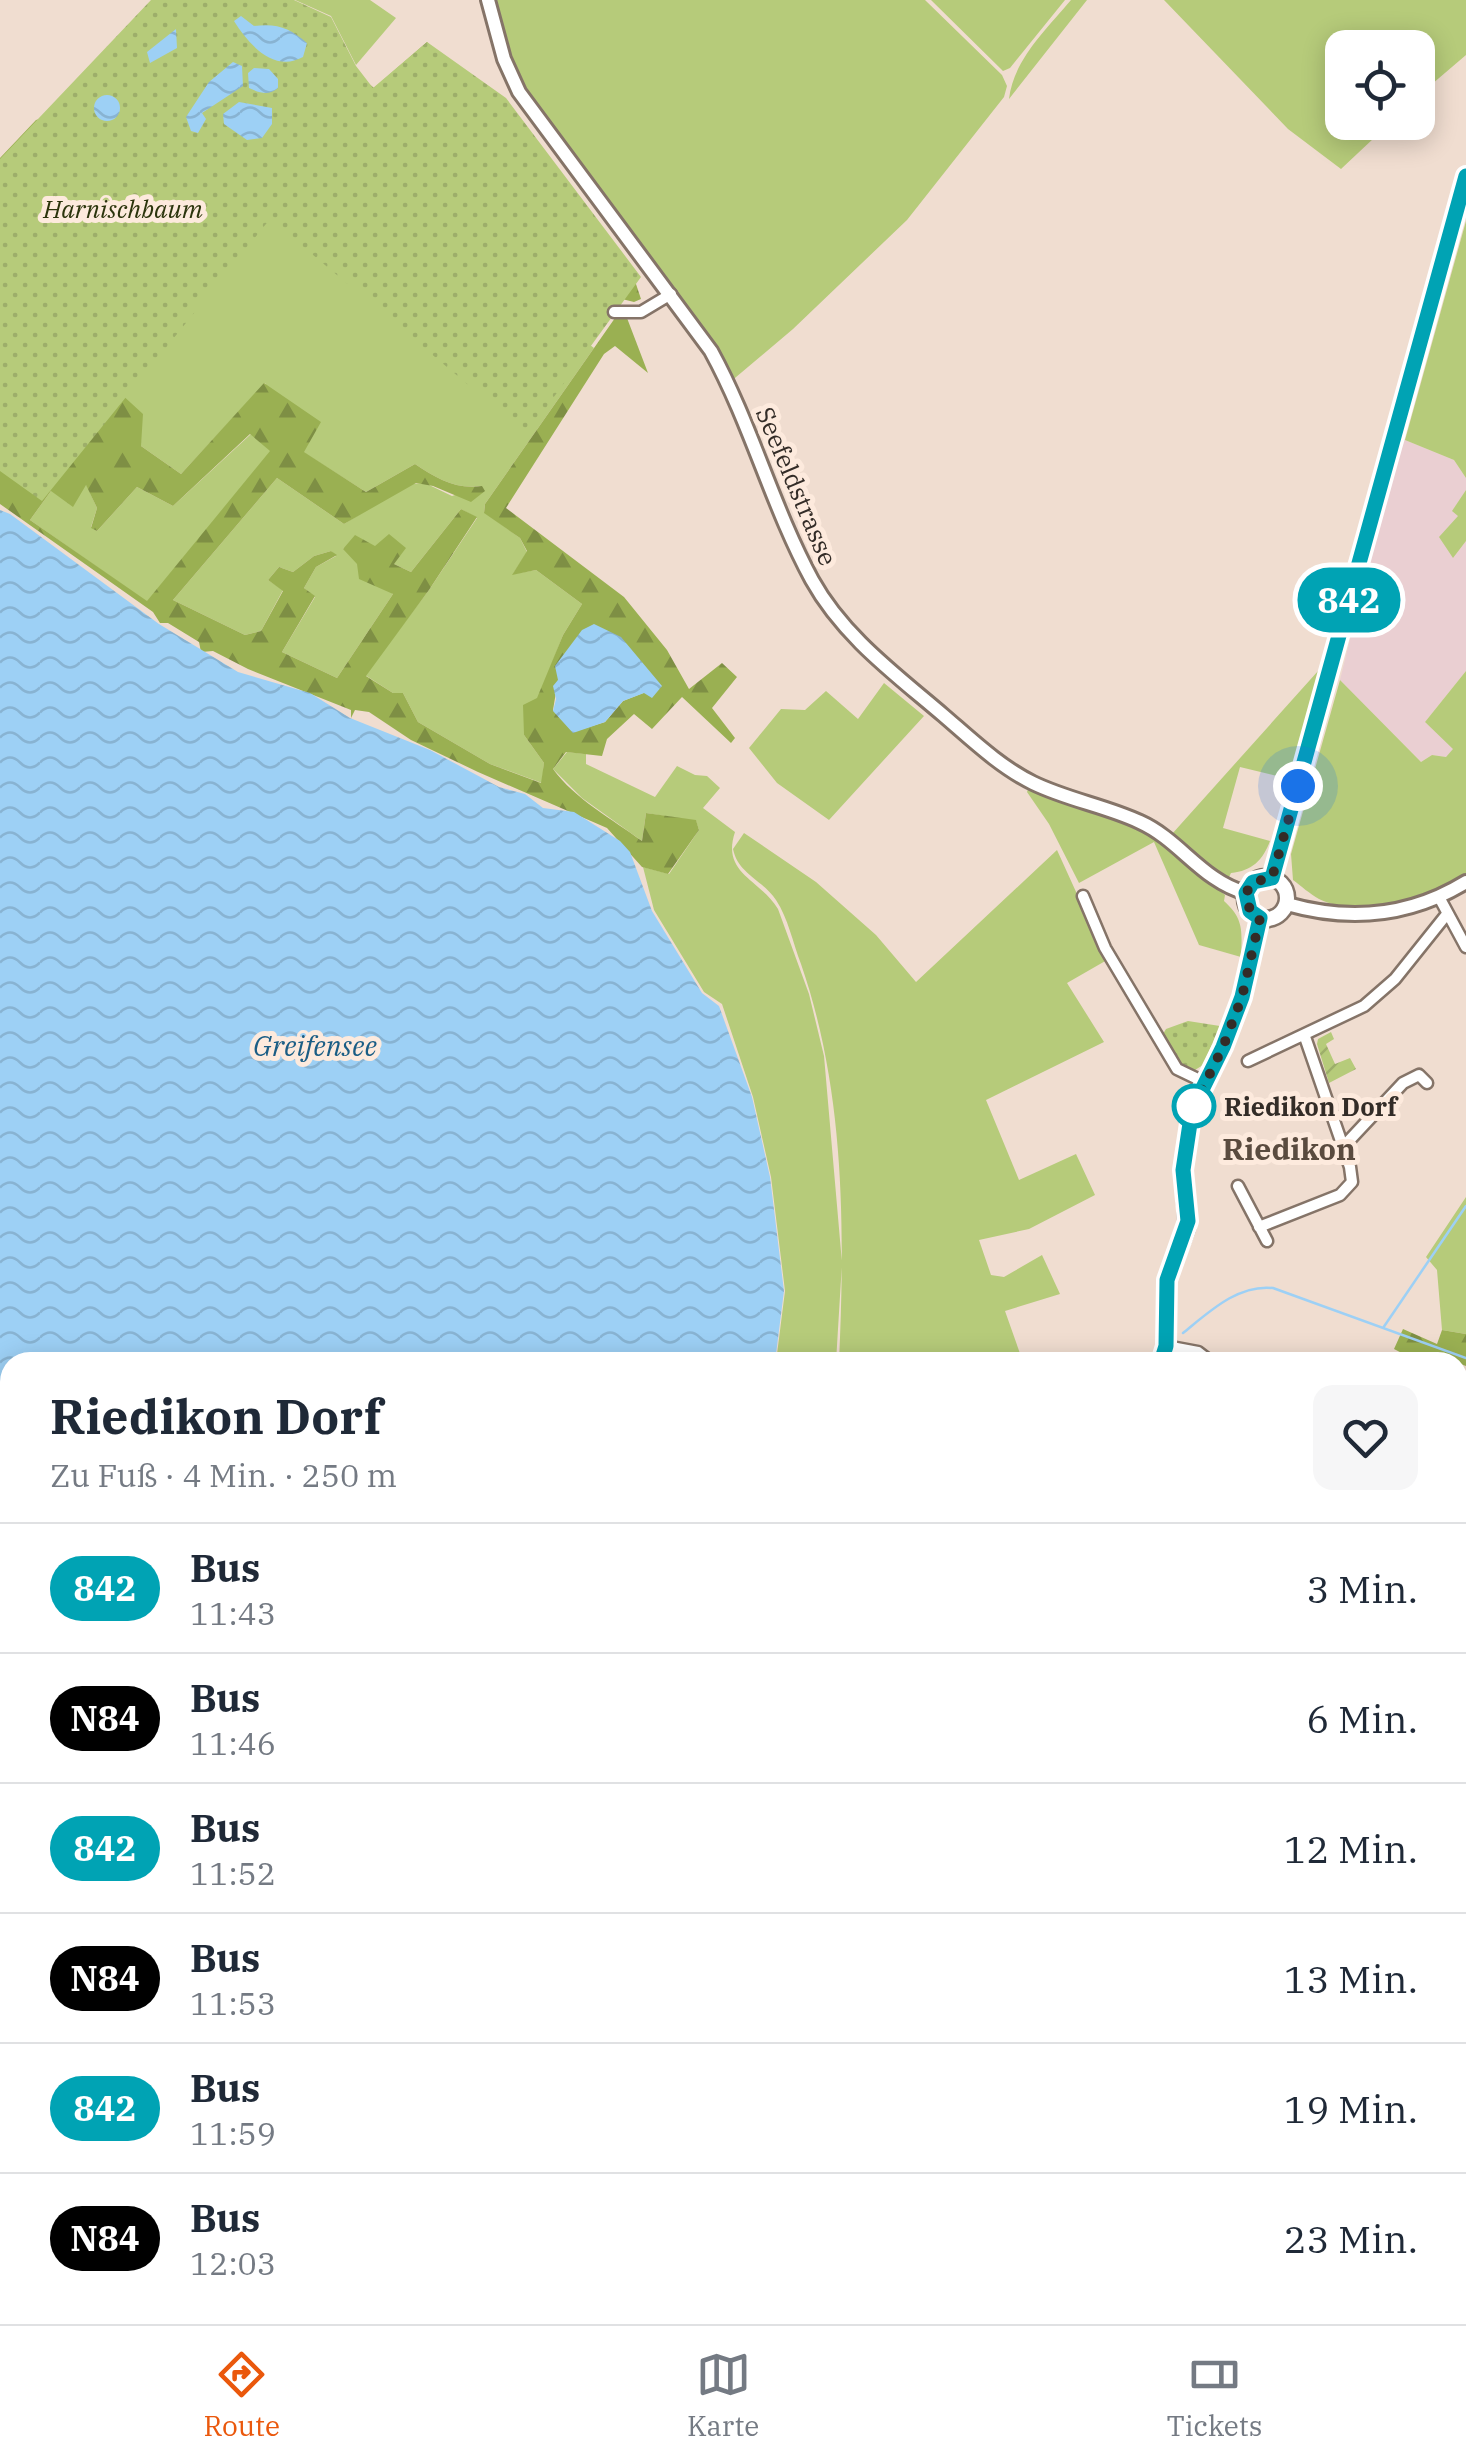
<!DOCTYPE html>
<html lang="de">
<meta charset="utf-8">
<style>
body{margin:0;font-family:"IBM Plex Serif",serif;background:#f6f6f7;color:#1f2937;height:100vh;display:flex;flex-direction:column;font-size:38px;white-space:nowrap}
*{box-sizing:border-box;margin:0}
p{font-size:32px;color:#747a83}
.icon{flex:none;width:55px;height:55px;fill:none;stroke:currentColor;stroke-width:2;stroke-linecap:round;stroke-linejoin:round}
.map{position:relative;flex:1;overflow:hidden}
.panel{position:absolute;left:0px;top:1352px;width:1468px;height:972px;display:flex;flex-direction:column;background:#fff;border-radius:30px 30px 0 0;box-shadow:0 5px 25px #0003}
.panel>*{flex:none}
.badge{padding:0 20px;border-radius:32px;font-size:35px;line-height:65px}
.buttons{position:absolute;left:1325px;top:30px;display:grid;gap:20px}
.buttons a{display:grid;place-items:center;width:110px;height:110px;border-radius:20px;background:#fff;box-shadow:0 5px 25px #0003;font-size:50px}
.you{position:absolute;width:50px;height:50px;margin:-25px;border:8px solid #fff;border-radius:50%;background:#1a73e8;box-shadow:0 0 0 15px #1a73e833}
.map>.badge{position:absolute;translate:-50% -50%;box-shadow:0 0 0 5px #fff}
.round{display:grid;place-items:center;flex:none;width:105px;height:105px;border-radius:20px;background:#f6f6f7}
.overview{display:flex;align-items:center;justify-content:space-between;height:170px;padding:0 50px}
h1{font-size:48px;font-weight:800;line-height:75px}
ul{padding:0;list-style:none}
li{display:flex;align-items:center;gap:30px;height:130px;padding:0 50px;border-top:2px solid #e0e1e3}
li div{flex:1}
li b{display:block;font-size:38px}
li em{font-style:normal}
li .badge{min-width:110px;font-weight:700;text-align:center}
.dock{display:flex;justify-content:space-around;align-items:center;height:140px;border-top:2px solid #e0e1e3;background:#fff;font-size:28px;color:#747a83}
.dock a{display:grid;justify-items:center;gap:5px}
.dock .current{color:#ea580c}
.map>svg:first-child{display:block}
</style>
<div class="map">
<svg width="1466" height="2324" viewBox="0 0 1466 2324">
<defs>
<pattern id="forest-firs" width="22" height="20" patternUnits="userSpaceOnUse" patternTransform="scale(2.5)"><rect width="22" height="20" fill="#9ab052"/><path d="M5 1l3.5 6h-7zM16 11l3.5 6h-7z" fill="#7e8f44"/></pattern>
<pattern id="wetland-marsh" width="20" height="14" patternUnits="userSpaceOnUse" patternTransform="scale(2.5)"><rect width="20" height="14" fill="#b6cb7a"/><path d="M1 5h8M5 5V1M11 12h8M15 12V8" fill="none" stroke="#9dae6a"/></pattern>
<pattern id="park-dots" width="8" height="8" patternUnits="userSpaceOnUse" patternTransform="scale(2.5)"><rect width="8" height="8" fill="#b6cb7a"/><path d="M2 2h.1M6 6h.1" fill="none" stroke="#9dae6a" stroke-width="1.8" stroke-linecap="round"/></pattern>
<pattern id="garden-furrows" width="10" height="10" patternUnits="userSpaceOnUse" patternTransform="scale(2.5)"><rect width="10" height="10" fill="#b6cb7a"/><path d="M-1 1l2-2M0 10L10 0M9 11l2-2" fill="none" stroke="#9dae6a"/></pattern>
<pattern id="water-waves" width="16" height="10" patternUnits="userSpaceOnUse" patternTransform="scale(2.5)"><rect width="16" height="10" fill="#9dd0f5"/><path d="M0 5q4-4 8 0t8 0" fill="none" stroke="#88b3d2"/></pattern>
</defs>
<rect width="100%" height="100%" fill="#f0ddd0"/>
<path fill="#eacfd2" d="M1405 440 1454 460 1466 478V490L1453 510 1458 515 1453 558 1466 541V671L1425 722 1454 749 1446 757 1432 755 1421 762 1340 680 1389 481Z"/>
<path fill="#b6cb7a" d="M295 0H370L396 18 356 65 331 16Z
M488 0H925L1002 75 1007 86 1004 97 907 220 793 329 729 383 519 92Z
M931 0H1065L1010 68 1003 71Z
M1071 0H1087L1009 99C1014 59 1046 30 1071 0Z
M1164 0H1466V55L1418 96V48H1342V122L1390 123 1341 169 1288 129Z
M293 184 511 286 594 348 485 504 484 512 520 538 527 552 513 574 536 570 582 604 563 635 524 735 544 763 542 783 490 764 418 722 403 693H393L365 675 429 590 477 518 461 509 411 572 394 564 375 546 343 548 393 594 337 678 282 652 315 597 304 588 316 567 336 556 331 551 314 556 293 572 279 567 268 580 283 590 261 631 245 635 173 600 277 478 344 524 409 484 425 483 452 496 482 486C456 490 436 478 415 464L366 492 303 452 265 383 181 474 141 446 119 392Z
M1466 221V478L1454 460 1405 440Z
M251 434 271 451 147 602 30 520 51 491 86 484 97 508 91 527 97 531 137 487 173 506Z
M1466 490V541L1453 558 1439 537 1458 516 1452 511Z
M1327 661 1296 773 1289 779 1240 767 1223 828 1270 841C1263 860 1252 871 1231 873L1228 879 1210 868 1172 834Z
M1466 671V882C1433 902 1355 918 1319 899 1310 894 1301 886 1293 880L1291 854 1340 680 1421 762 1432 755 1446 757 1453 749 1425 722Z
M884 683 924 716 829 820 777 783 749 748 781 709 805 710 826 691 858 719Z
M567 752 586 754V764L655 797 677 766 695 775 707 776 720 788 703 808 735 832C721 874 760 879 778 909L809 994 824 1056 842 1263 836 1362H776L785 1291 771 1177 753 1097 722 1004 704 992 654 910 643 867 669 874 699 830 696 821 646 813 642 841 582 798 553 769Z
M1029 787 1074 807 1142 827 1169 846 1225 895 1224 901C1244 919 1242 931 1241 957L1199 945 1154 842 1079 883 1049 824 1027 792Z
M744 833 816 882 876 935 916 982 1057 850 1107 960 1067 983 1104 1042 986 1100 1019 1180 1076 1154 1095 1195 1029 1229 979 1240 991 1275 1004 1277 1042 1255 1060 1294 1005 1311 1023 1362H839C845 1229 845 1091 801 964 793 943 788 918 776 900 763 880 738 874 733 849Z
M1466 1197V1334L1442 1330 1437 1270 1426 1257Z
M1458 1571 1466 1576V1941L1458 1948Z
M1458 1999 1463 2006 1466 2004V2102L1459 2104Z"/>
<path fill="url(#forest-firs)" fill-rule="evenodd" d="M427 42 632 272 641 299 634 302 622 299 293 185 119 392 143 414 141 446 181 474 264 383 321 422 304 452 366 492 415 464C436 478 456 490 482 486L485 491 471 502 433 486 416 483 344 524 277 478 173 600 245 635 261 631 283 591 268 580 279 567 293 572 314 556 331 551 337 555 316 567 304 588 315 596 282 652 337 678 393 594 359 579 357 564 343 549 355 535 375 546 389 534 406 548 394 564 411 572 461 509 477 517 429 590 366 676 393 693H403L418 722 490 764 541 783 544 763 524 735 523 705 537 698 563 635 582 604 536 570 512 575 527 551 520 538 484 513 485 504 615 318H627L648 373 615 346 604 354 506 508 624 597 667 650 689 689 722 663 737 677 712 708 735 738 731 743 682 697 652 729 634 714 607 739 602 756 566 752 553 769C575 799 612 819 642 841L646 813 696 820 699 830 668 874 642 867 607 828 478 772 411 740 369 712 355 710 351 718V710L248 669 213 651 201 652 199 642 168 623H160L153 612 0 504V158L36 120 50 116 351 69 374 88ZM250 434 270 451 147 601 30 520 51 491 73 507 86 485 97 508 91 528 97 531 137 487 173 506ZM558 680 661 686 623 701 605 722 573 732 553 710Z
M1403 1329 1437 1344 1442 1330 1466 1334V1366L1455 1362H1419L1394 1349Z"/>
<path fill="url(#wetland-marsh)" d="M0 2053H10V2204L0 2199Z
M10 2226V2315H835L827 2324H0V2227Z"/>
<path fill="url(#park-dots)" d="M151 0H294L331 17 356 66 373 88 427 42 506 98 641 277 527 434 270 219 42 501 0 471V159Z
M1188 1021 1220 1026 1203 1065 1195 1070 1183 1066 1163 1034 1166 1029Z"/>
<path fill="url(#garden-furrows)" d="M1331 1032 1334 1039 1326 1044 1335 1064 1350 1058 1356 1069 1329 1083 1317 1044 1318 1039Z"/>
<path fill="url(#water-waves)" d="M241 16 254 26C277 23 290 28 307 43L303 57C274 73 249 45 234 21Z
M176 29 177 48 150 63 147 52Z
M233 62 242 66 243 86 202 113 206 119 198 133 191 131 186 117 209 82Z
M254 68 269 69 278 79V88C269 96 260 93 249 88L248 73Z
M94 108a13 13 0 1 1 26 0a13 13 0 1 1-26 0Z
M239 102 272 108V124L262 138 247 140 224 124 223 114Z
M0 510 10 514 159 624 238 672 310 693 350 718 430 750 499 787 525 794 543 808 574 812 620 841 630 852 652 911 702 993 719 1006 752 1097 770 1177 784 1291 775 1362H10V2053H0Z
M594 624 621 637 662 686 652 698 644 693 623 701 605 722 573 733 553 711 556 699 553 686 558 680 555 666 582 630Z
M512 2315H570L572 2324H499Z"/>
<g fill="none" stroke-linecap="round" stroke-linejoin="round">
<path stroke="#9dd0f5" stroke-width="2.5" d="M1383 1328 1466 1206
M1183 1333C1209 1312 1238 1284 1273 1288L1466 1358"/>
<path stroke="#9dd0f5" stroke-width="18" d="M0 2183 10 2190
M261 2315 272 2324"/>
<g stroke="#857468" stroke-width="15">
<path id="minor" d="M614 312H641L671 294
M1083 896 1105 948 1177 1069 1204 1082
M1439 897 1466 947
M1248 1061 1364 1006 1395 979 1447 914
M1343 1147 1403 1083 1419 1075 1427 1083
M1238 1186 1267 1241
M1259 1227 1340 1195 1352 1182 1350 1167 1305 1037
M1166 1346 1198 1352 1211 1362
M1458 1572 1466 1577"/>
</g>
<g stroke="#857468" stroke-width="18">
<path id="tertiary" d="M488 0 504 59 519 92 711 351C751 424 772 506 812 580 843 636 895 674 943 715 971 739 1000 767 1033 783 1068 800 1106 806 1140 822 1180 840 1202 881 1246 893
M1287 904C1350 922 1409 917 1466 882"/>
</g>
<g stroke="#857468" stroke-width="19">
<path id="secondary" d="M1245 898a21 21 0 1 1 42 0a21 21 0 1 1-42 0Z
M1272 878 1466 176
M1161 1362 1166 1346 1167 1280 1187 1228 1183 1170 1193 1110 1223 1047 1242 997 1260 918
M1207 2315 1213 2324
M841 2324 849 2315"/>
</g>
<use href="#minor" stroke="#fff" stroke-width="10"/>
<use href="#tertiary" stroke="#fff" stroke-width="12"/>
<use href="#secondary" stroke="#fff" stroke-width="14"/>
</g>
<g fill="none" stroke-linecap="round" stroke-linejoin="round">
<g stroke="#fff" stroke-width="22">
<path id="line" d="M1161 1362 1166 1346 1167 1280 1188 1221 1183 1170 1192 1110 1223 1047 1242 997 1260 918 1250 911 1246 893 1253 882 1272 878 1466 176"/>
</g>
<use href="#line" stroke="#00a3b4" stroke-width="15"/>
<path stroke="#332c27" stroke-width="10" stroke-dasharray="0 18" d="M1194 1106 1223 1047 1242 997 1260 918 1250 911 1246 893 1253 882 1272 878 1298 786"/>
</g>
<circle fill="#fff" stroke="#00a3b4" stroke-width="5" cx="1194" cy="1106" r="20"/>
<g text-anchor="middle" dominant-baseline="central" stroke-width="10" stroke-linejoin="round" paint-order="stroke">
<g font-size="25" font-style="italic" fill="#2b340c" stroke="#fdeadd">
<text x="123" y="208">Harnischbaum</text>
</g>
<g font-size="25" fill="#332c27" stroke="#fdeadd">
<text transform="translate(797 486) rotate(67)">Seefeldstrasse</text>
</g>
<g font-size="25" font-weight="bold" fill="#332c27" stroke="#fdeadd" text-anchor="start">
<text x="1224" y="1106">Riedikon Dorf</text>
</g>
<g font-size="28" font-style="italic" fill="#1a5d85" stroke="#fdeadd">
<text x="315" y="1045">Greifensee</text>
</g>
<g font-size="30" font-weight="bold" fill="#5a4b3f" stroke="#fdeadd">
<text x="1289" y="1148">Riedikon</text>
</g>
</g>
</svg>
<div class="buttons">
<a><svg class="icon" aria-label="locate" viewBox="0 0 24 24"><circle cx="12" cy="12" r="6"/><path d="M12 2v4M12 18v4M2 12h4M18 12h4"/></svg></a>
</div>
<div class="you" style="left:1298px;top:786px"></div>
<b class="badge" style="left:1349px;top:600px;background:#00a3b4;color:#fff">842</b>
<section class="panel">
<div class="overview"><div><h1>Riedikon Dorf</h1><p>Zu Fuß · 4 Min. · 250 m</p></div><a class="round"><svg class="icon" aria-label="heart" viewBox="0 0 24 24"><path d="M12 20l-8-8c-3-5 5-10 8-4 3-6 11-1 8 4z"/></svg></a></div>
<ul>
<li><span class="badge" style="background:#00a3b4;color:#fff">842</span><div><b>Bus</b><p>11:43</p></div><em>3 Min.</em></li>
<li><span class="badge" style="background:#000;color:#fff">N84</span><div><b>Bus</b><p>11:46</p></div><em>6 Min.</em></li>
<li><span class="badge" style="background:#00a3b4;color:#fff">842</span><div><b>Bus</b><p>11:52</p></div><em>12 Min.</em></li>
<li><span class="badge" style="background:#000;color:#fff">N84</span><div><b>Bus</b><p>11:53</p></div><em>13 Min.</em></li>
<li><span class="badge" style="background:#00a3b4;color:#fff">842</span><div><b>Bus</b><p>11:59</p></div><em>19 Min.</em></li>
<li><span class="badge" style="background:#000;color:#fff">N84</span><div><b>Bus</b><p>12:03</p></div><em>23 Min.</em></li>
</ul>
</section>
</div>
<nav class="dock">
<a class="current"><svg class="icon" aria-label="directions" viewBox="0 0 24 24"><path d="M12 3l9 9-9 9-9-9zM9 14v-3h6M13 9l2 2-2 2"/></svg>Route</a>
<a><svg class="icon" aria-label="map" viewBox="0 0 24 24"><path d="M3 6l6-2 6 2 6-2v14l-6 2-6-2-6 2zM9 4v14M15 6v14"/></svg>Karte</a>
<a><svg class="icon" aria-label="tickets" viewBox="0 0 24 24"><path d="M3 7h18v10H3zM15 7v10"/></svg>Tickets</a>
</nav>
